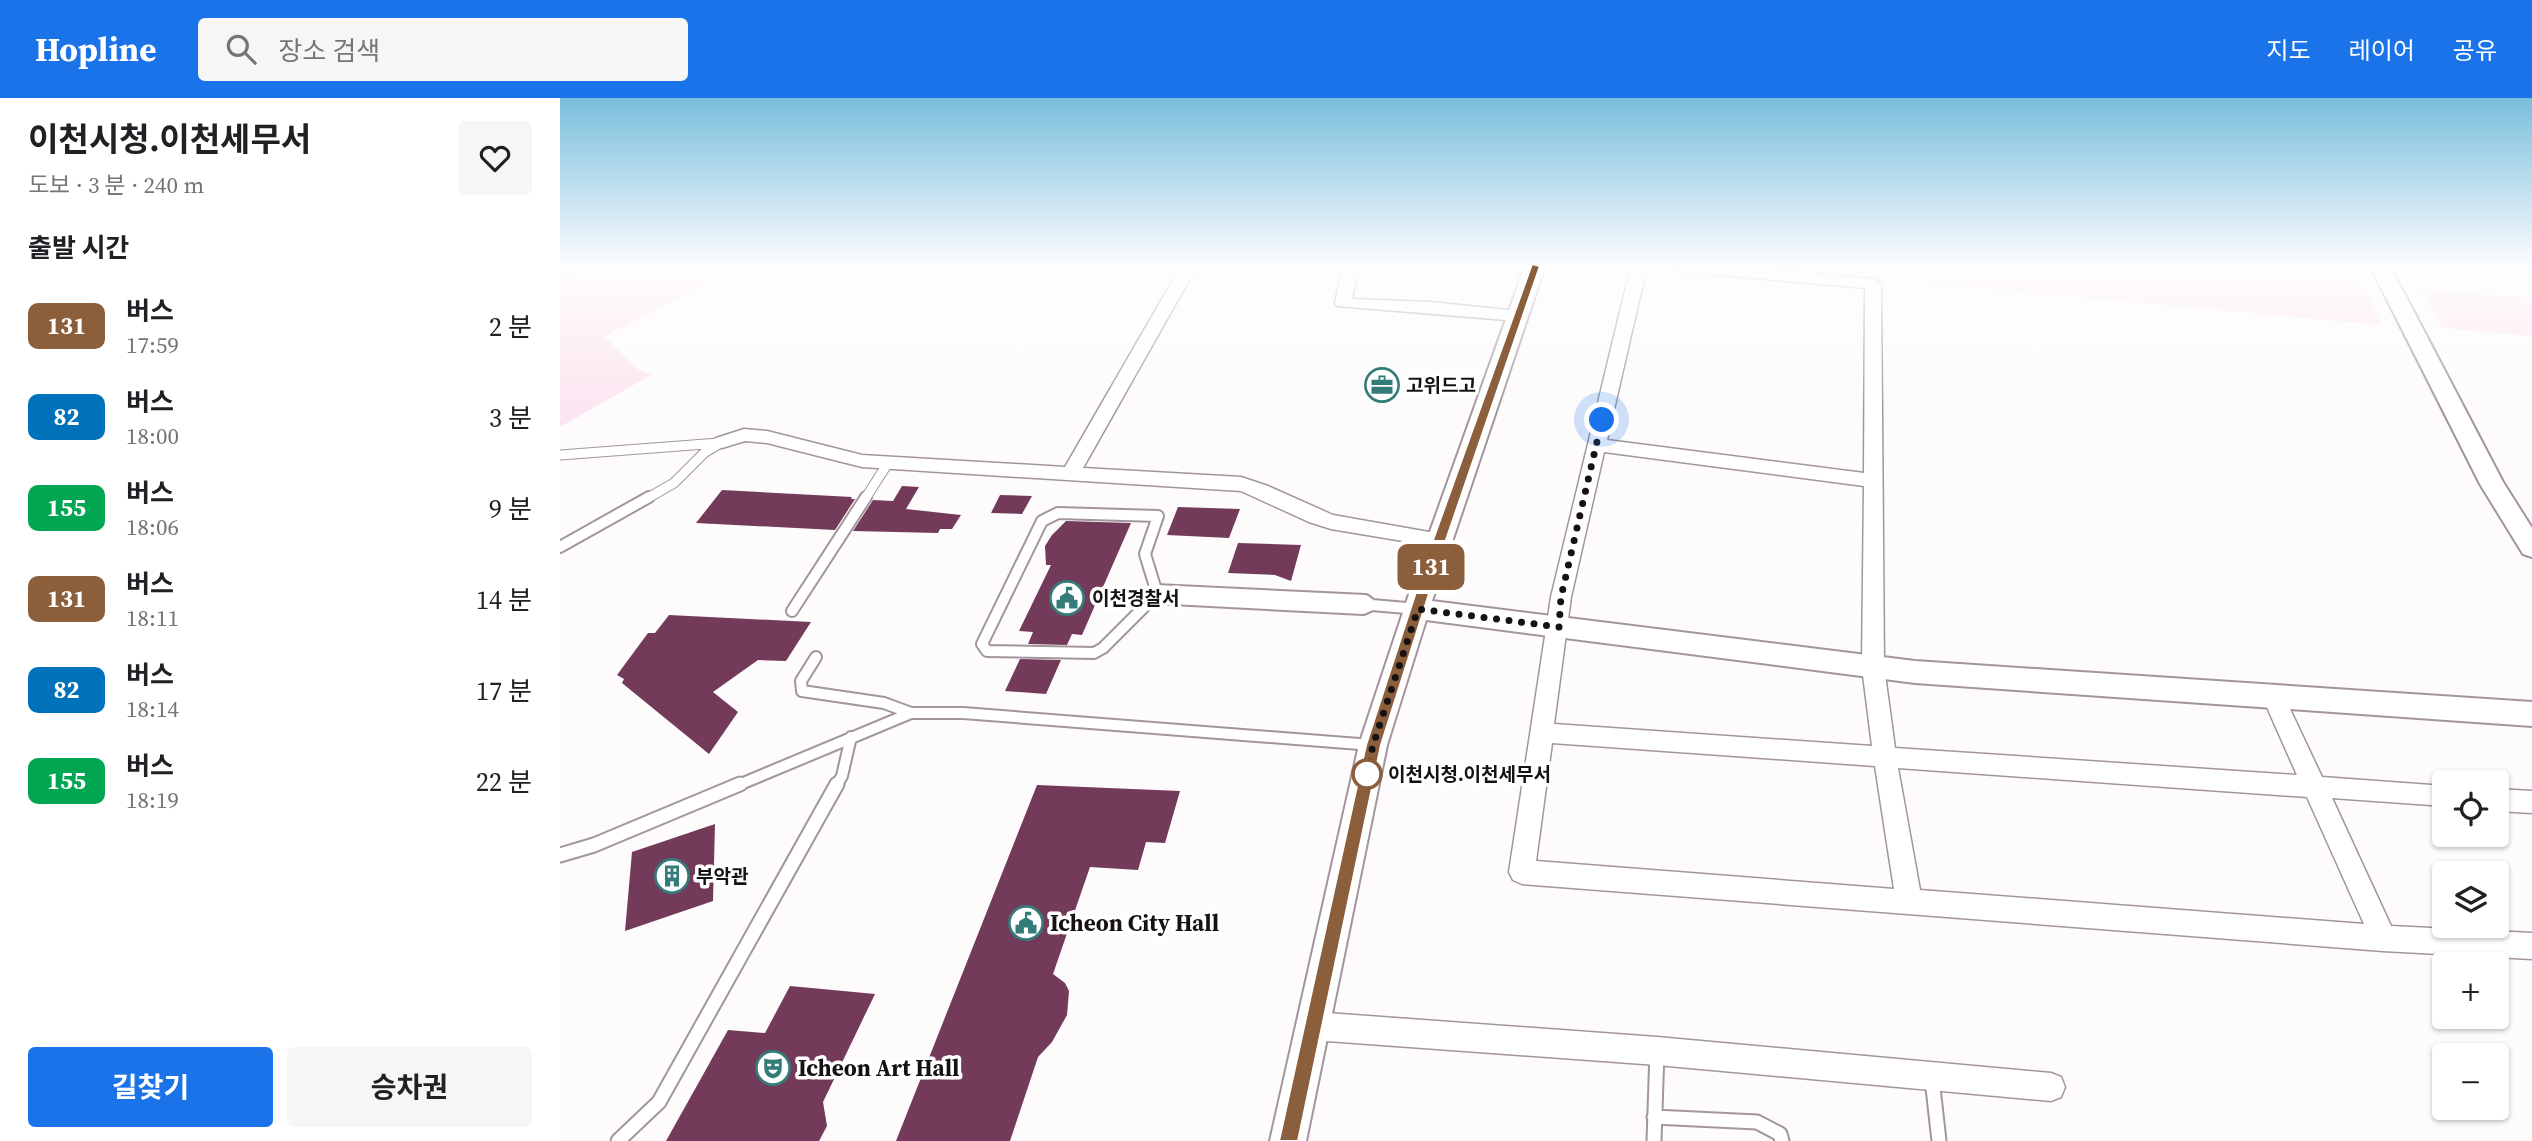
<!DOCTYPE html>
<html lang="ko">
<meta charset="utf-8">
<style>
body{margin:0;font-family:"Source Serif 4","Noto Sans KR",serif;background:#f6f6f6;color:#202124;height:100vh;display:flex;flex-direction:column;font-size:26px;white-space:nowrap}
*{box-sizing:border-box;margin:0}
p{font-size:23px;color:#757577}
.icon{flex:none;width:38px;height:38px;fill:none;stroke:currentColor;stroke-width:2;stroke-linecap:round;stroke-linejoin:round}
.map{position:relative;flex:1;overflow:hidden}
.side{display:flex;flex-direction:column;background:#fff;width:560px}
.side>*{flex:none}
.badge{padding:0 14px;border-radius:10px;font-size:24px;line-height:46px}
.controls{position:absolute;left:1872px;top:672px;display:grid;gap:14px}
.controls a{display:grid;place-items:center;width:77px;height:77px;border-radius:7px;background:#fff;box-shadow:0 2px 5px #0004;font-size:35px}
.you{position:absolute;width:35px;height:35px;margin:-18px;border:5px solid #fff;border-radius:50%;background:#1a73e8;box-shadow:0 0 0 10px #1a73e833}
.map>.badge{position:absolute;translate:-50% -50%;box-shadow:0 0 0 4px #fff}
h2{padding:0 28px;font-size:26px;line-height:63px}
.round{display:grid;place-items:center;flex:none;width:74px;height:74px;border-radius:7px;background:#f6f6f6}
.overview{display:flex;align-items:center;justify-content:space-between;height:119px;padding:0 28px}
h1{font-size:33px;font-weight:700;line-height:52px}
.action{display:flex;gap:14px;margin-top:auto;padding:14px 28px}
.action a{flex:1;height:80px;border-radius:7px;background:#1a73e8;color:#fff;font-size:28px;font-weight:700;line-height:80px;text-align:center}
.action a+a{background:#f6f6f6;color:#202124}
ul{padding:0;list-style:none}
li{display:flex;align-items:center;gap:21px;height:91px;padding:0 28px}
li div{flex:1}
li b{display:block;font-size:26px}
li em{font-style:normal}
li .badge{min-width:77px;font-weight:700;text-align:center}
header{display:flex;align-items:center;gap:42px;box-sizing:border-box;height:98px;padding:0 35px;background:#1a73e8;color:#fff}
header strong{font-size:33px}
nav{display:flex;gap:38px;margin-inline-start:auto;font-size:24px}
.search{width:490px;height:63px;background:#f6f6f6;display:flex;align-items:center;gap:18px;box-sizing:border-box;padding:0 24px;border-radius:7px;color:#757577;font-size:26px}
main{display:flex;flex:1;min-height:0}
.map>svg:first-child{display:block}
</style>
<header>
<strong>Hopline</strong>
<div class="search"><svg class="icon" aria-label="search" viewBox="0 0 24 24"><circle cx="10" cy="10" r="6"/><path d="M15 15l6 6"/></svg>장소 검색</div>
<nav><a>지도</a><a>레이어</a><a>공유</a></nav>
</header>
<main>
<section class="side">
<div class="overview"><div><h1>이천시청.이천세무서</h1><p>도보 · 3 분 · 240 m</p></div><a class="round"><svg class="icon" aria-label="heart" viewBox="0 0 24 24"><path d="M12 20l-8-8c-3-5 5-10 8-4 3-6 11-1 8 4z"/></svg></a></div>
<h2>출발 시간</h2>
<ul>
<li><span class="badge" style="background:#8b5e3c;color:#fff">131</span><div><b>버스</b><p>17:59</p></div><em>2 분</em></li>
<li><span class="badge" style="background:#0072bc;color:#fff">82</span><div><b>버스</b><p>18:00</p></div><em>3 분</em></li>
<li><span class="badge" style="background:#00a651;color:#fff">155</span><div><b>버스</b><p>18:06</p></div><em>9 분</em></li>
<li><span class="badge" style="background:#8b5e3c;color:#fff">131</span><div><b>버스</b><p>18:11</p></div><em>14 분</em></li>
<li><span class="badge" style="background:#0072bc;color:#fff">82</span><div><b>버스</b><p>18:14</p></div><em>17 분</em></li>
<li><span class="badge" style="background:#00a651;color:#fff">155</span><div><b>버스</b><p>18:19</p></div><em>22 분</em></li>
</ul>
<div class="action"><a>길찾기</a><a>승차권</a></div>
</section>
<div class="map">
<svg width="1972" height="1043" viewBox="0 0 1972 1043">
<rect width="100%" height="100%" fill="#fdfbfc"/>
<path fill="#fce5f0" d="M0 168H170L126 197 44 238 78 272 91 277 0 329Z
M1339 168H1613L1800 184 1823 227 1340 183Z
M1859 191 1972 200V238L1883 230Z"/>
<path fill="#733a5a" d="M342 388 359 389 346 411 401 417 392 431H380L378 435 293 433 313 402 333 403Z
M162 392 292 399 291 401H295L275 432 136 425Z
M440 397 472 398 462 416 431 415Z
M618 409 680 411 669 440 607 437Z
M506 423 571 425 522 537 512 536 507 547 468 546 473 534 459 533 491 467H486L485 448 492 437Z
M678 445 741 447 731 483 715 477 668 475Z
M109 517 251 524 226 563 198 562 153 594 178 614 149 656 62 585 64 581 57 577 88 535H95Z
M460 561 501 562 486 596 445 593Z
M477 687 620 693 605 745 586 744 578 772 530 769 493 876 505 885 509 893 507 917 492 944 478 959 450 1043H336Z
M155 726 153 803 65 833 72 754Z
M230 888 315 896 263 1004 267 1028 259 1043H106L168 932 205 935Z"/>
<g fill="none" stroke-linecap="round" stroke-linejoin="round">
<g stroke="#a3959c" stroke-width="11">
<path id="service-far2" d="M0 357 159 345
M86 401 114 385 144 355 162 344
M305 401 328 365"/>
</g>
<g stroke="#a3959c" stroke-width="14">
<path id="service-far1" d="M498 415 598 418 585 456 596 492 805 502 812 507 803 511 593 500 543 550 534 555 427 553 422 546 482 423Z
M0 449 89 399
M812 507 858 511
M232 513 306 399
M256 559 241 583 242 593 324 605 351 615
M176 688 351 615H403L812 647
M276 688 282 678 291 639"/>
</g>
<g stroke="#a3959c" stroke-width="17">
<path id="service" d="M0 757 34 747 180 686
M1372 981 1379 1043
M1094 1019 1197 1024 1220 1036 1222 1043
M58 1043 99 1004 277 686
M1094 1043 1097 953"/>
</g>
<g stroke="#a3959c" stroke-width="3">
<path id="minor" d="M621 168H637L523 370 681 379 708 388 773 417 886 437 889 442 886 447 879 449 771 431 749 424 681 393 302 369 207 345 185 343 162 350 156 348 153 344 156 340 184 331 207 333 302 357 505 369Z
M783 168H799L792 201 870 204 958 213 966 218 958 223 777 208 775 205Z
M1071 168H1087L1047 342 1304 375 1305 190 1115 173 1107 168H1165L1313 181 1321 186 1324 569 1335 650 1737 677 1702 598 1705 592 1713 589 1721 592 1762 679 1885 688V708L1772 700 1831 828 1972 835V861L1823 853 962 786 953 782 949 774 991 499ZM1044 354 1304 388 1302 569 1312 648 994 626 1011 499ZM992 645 1315 668 1334 791 976 763ZM1338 670 1747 699 1804 826 1360 792Z
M1937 691 1972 693V715L1937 713Z
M753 914 1097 939 1491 975 1501 979 1505 989 1501 999 1491 1003 1097 967 753 942 743 938 739 928 743 918Z"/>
</g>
<g stroke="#a3959c" stroke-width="4">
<path id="tertiary" d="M965 168H985L872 503 1355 563 1972 604V628L1355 585 866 522 827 647 746 1043H710L799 647 867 442Z
M1810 168H1830L1943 384 1972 430V459L1963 456 1920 386Z"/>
</g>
<path stroke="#b1aeb0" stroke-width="2.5" stroke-dasharray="4.5 4.5" stroke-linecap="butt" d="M0 179 21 168"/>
<use href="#service-far2" stroke="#fff" stroke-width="9"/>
<use href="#service-far1" stroke="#fff" stroke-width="10"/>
<use href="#service" stroke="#fff" stroke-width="13"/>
<use href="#minor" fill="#fff" fill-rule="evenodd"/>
<use href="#tertiary" fill="#fff" fill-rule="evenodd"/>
</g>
<linearGradient id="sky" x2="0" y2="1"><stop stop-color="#79bedc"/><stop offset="0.54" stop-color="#fefdfe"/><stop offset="1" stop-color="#fefdfe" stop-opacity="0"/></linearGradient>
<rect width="1972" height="314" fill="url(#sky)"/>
<path fill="#8b5e3c" stroke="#fff" stroke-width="2" d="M972 166 980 168 886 442 821 647 738 1043H719L806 647 873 442Z"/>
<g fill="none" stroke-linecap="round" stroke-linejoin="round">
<path stroke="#161113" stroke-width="7" stroke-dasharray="0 12.6" d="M807 676 813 647 858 511 999 529 1001 499 1042 322"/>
</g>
<defs>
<g id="office-ring" transform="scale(1.75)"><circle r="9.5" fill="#fff" stroke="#347c7a" stroke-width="1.5"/><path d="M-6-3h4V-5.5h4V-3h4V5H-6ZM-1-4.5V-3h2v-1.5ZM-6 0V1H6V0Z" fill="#347c7a"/></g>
<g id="civic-ring" transform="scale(1.75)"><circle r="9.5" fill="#fff" stroke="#347c7a" stroke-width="1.5"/><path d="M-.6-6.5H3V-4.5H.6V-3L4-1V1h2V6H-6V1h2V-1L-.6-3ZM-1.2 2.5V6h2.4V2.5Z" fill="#347c7a"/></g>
<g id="building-ring" transform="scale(1.75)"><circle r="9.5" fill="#fff" stroke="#347c7a" stroke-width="1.5"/><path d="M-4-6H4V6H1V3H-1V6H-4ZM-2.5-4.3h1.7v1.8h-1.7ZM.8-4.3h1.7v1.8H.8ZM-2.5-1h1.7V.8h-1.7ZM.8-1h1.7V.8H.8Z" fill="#347c7a"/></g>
<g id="theatre-ring" transform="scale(1.75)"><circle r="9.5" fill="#fff" stroke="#347c7a" stroke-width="1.5"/><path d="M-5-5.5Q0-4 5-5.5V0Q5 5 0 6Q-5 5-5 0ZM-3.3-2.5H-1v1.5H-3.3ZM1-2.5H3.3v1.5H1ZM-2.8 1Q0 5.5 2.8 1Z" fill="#347c7a"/></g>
</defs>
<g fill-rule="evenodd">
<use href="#office-ring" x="822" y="287"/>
<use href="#civic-ring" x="507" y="500"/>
<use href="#building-ring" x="112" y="778"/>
<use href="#civic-ring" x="466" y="825"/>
<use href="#theatre-ring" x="213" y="970"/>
</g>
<circle fill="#fff" stroke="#8b5e3c" stroke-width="3.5" cx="807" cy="676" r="14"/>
<g text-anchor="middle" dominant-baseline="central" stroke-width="7" stroke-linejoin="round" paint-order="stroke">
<g font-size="19" font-weight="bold" fill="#161113" stroke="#fff" text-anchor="start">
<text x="846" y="287">고위드고</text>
<text x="532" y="500">이천경찰서</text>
<text x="136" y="778">부악관</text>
</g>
<g font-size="19" font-weight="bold" fill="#161113" stroke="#fff" text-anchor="start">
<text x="828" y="676">이천시청.이천세무서</text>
</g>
<g font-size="23" font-weight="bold" fill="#161113" stroke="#fff" text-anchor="start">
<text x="490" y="825">Icheon City Hall</text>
<text x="238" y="970">Icheon Art Hall</text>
</g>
</g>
</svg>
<div class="controls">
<a><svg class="icon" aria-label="locate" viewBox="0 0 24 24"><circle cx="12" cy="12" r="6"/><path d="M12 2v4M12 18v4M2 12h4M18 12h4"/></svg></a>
<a><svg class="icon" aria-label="layers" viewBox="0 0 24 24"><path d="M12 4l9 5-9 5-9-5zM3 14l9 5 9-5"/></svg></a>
<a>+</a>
<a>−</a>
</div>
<div class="you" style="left:1042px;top:322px"></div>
<b class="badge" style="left:871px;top:469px;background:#8b5e3c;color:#fff">131</b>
</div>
</main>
